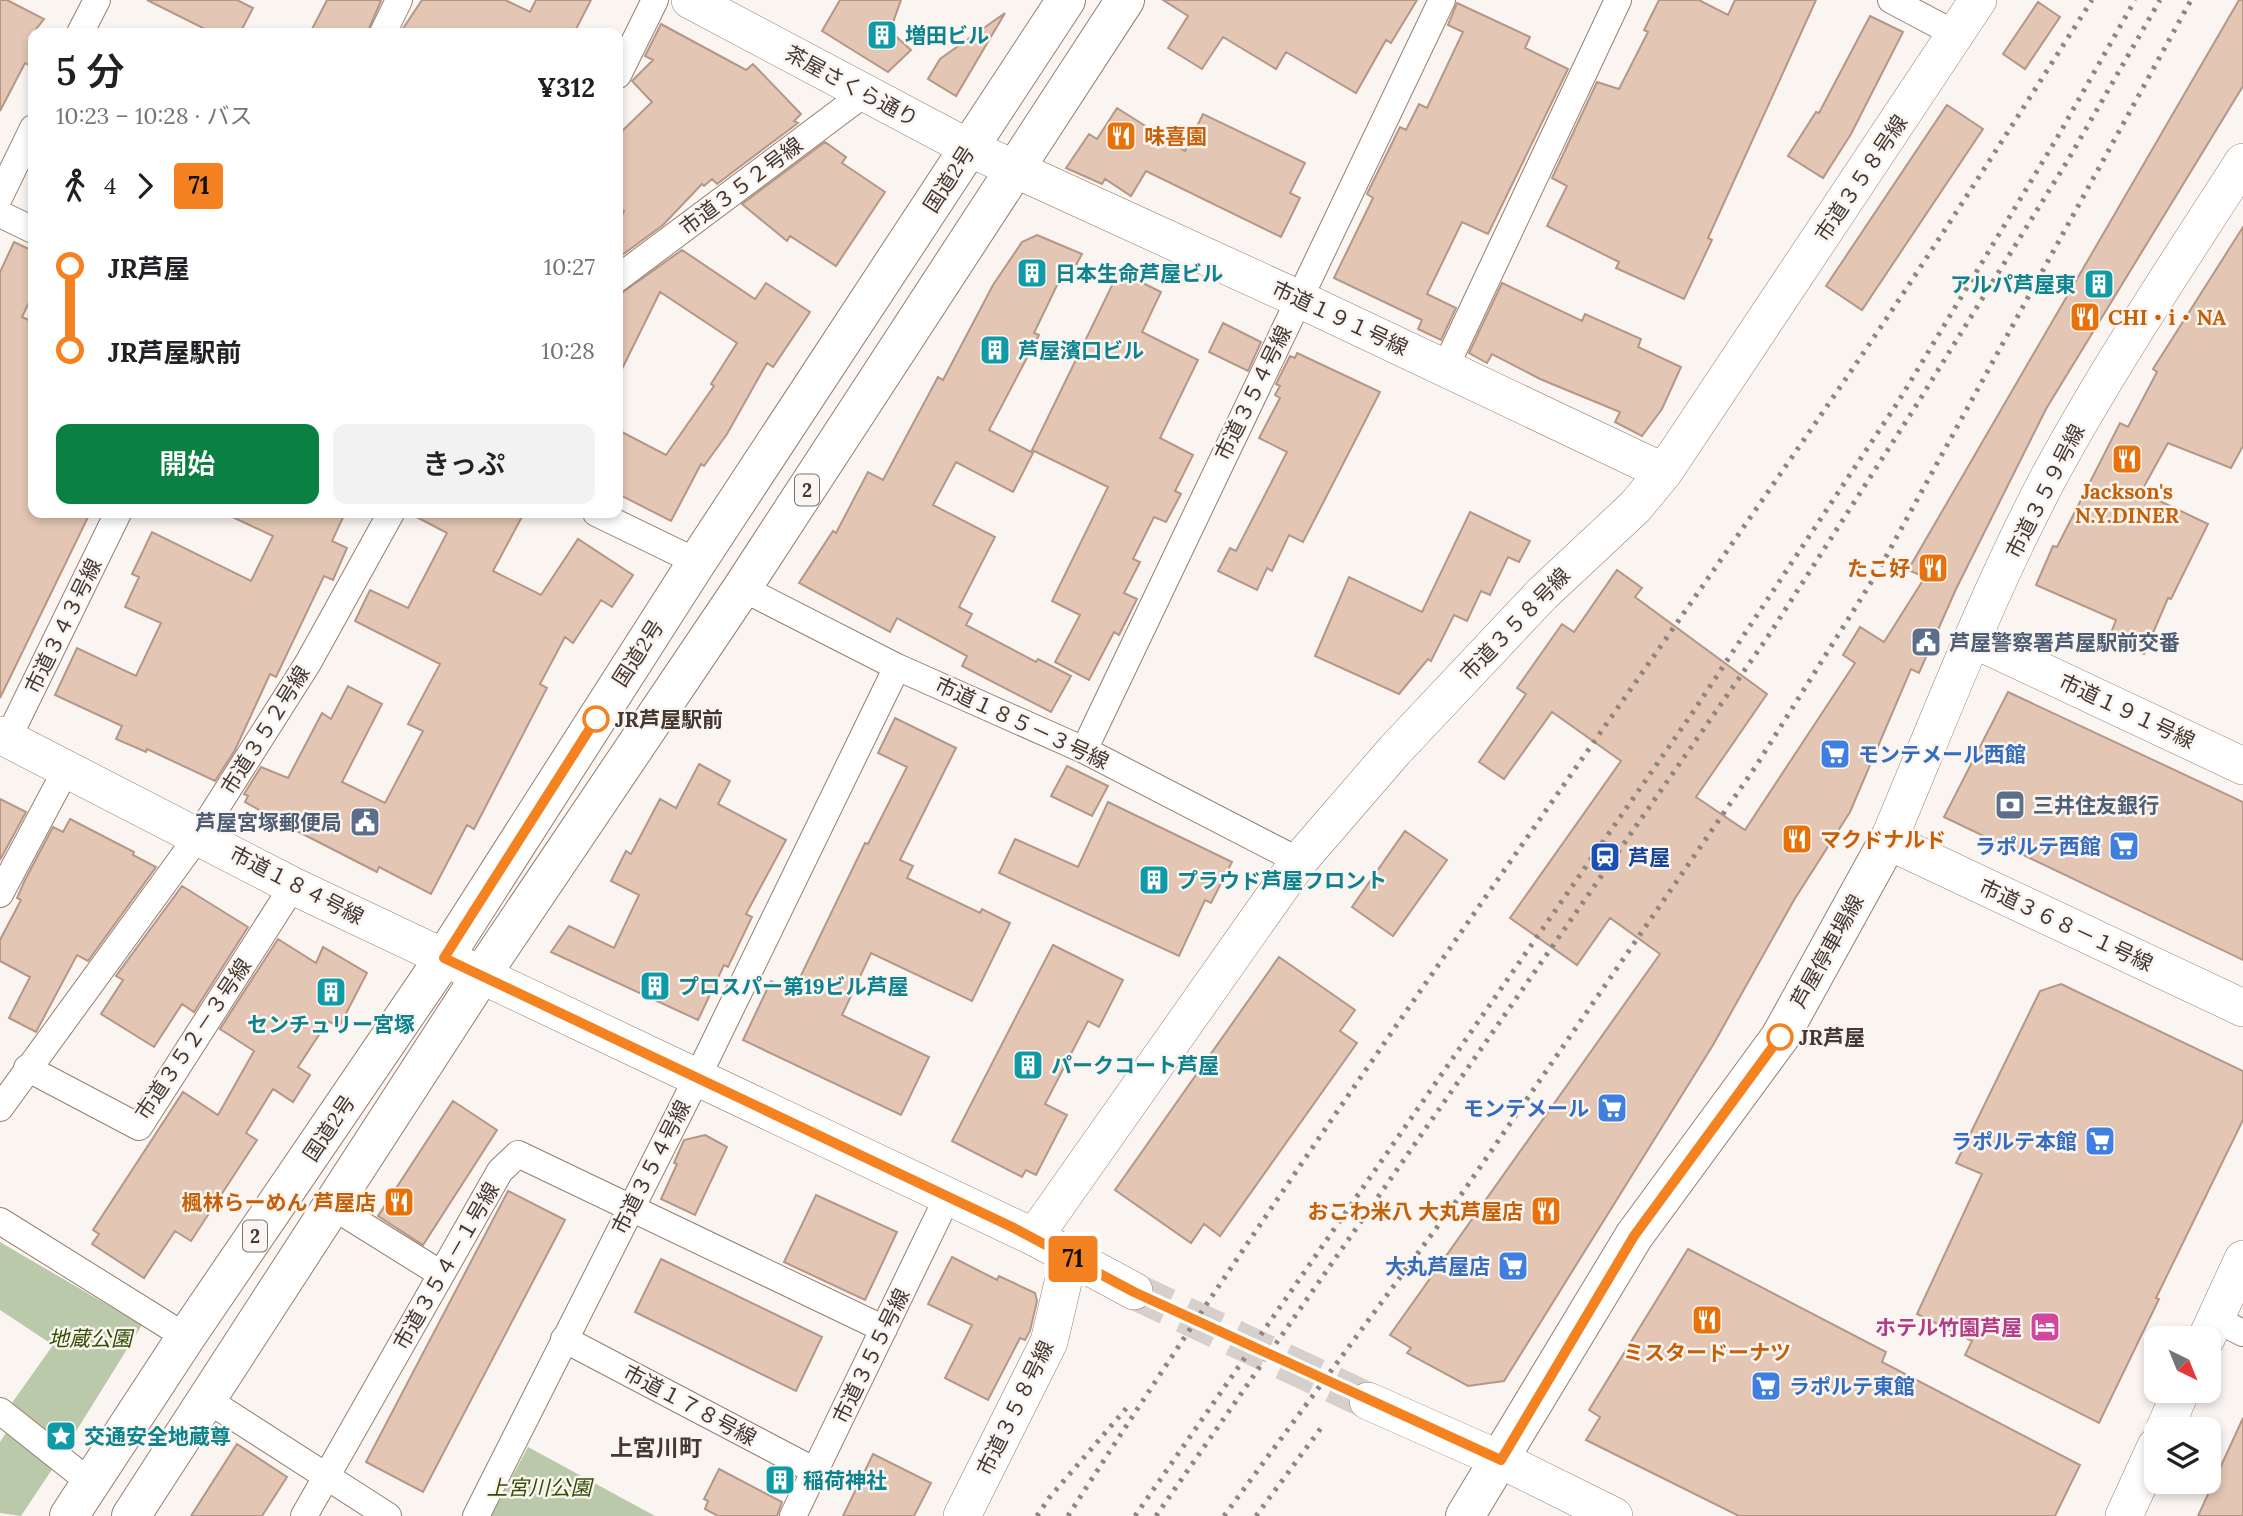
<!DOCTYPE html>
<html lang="ja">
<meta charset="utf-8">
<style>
body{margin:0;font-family:Lora,"Noto Sans JP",serif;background:#f2f2f2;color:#202124;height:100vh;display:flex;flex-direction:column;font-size:26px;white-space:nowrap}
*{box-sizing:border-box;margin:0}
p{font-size:23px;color:#757577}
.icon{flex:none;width:38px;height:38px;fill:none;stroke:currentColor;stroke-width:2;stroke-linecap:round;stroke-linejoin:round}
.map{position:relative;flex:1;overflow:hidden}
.side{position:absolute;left:28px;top:28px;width:595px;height:490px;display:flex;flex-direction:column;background:#fff;border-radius:14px;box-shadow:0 4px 10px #0003}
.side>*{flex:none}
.badge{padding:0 14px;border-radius:5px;font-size:24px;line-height:46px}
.needle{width:46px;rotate:137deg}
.tools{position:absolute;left:2144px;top:1326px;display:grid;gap:14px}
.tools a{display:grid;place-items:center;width:77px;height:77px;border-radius:14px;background:#fff;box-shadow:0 4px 10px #0003;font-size:35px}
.map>.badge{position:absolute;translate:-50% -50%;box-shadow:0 0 0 4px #fff}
.legs{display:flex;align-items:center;gap:10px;height:77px;padding:0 28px;font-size:23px}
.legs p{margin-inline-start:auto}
.headline{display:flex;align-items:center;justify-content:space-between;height:119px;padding:0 28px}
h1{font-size:38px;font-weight:600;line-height:52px}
.cta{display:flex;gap:14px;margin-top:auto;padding:14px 28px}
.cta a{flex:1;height:80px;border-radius:14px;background:#0b8043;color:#fff;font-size:28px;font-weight:600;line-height:80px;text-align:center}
.cta a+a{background:#f2f2f2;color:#202124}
ul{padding:0 28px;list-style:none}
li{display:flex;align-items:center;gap:24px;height:84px;font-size:26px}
li i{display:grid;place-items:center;width:10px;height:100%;margin:0 9px;background:currentColor}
li i::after{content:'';width:18px;height:18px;margin:-9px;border:5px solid;border-radius:50%;background:#fff}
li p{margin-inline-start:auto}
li:first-child i{background:linear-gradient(#0000 50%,currentColor 0)}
li:last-child i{background:linear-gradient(currentColor 50%,#0000 0)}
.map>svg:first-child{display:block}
</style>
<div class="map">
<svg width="2243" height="1516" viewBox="0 0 2243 1516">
<rect width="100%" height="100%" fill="#fbf5f1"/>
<path fill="#b9c9aa" d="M0 1242 142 1325 75 1433 57 1421 46 1437 7 1410 53 1345 0 1310Z
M6 1433 53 1468 21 1516 0 1513V1442Z
M528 1447 655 1516H491Z"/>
<path fill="#e4c6b4" stroke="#b49787" stroke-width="2" d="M0 0H7L44 19 33 33V67L25 63 0 111Z
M147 0H237L253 8 240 33H213Z
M327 0H378L381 1 367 33H310Z
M422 0H505L530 12 536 0H591L574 33H400Z
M840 0H901L890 31 911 50 888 72 822 31Z
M1163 0H1417L1391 43 1386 40 1356 93 1286 52 1276 69 1223 37 1202 69 1168 48 1188 16Z
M1659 0H1699L1728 15 1735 0H1816L1708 238 1712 240 1684 299 1616 268 1619 262 1547 226 1567 186 1552 178 1597 82 1619 89 1648 32 1644 30Z
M2239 0H2243V86L2046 409 1956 589 1919 673 1911 669 1850 812 1794 900 1713 1045 1504 1381 1468 1386 1407 1353 1411 1348 1390 1335 1660 954 1610 918 1577 965 1510 918 1621 761 1552 712 1504 779 1479 762 1526 694 1517 688 1562 624 1574 632 1617 570 1642 588 1635 597 1767 694 1696 797 1745 830 1855 663 1843 655 1860 627 1884 642 1925 577 1908 570Z
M2038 2 2060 17 2025 69 2003 54Z
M1457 3 1530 37 1525 48 1568 69 1488 234 1462 222 1427 294 1456 308 1441 340 1418 329 1422 320 1334 278 1373 198 1367 194 1400 127 1406 130 1419 104 1427 108 1463 32 1448 25Z
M1005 13 956 96 928 79 940 59Z
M1870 16 1903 32 1851 134 1823 178 1788 156 1816 112 1819 113Z
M661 24 746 70 753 64 801 114 794 121 798 123 717 184 712 179 704 186 702 184 663 225 618 258V223L624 211 618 206V135L652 102 632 81 653 60 645 56Z
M1947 105 1983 129 1862 310 1826 286Z
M1117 108 1185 151 1203 114 1305 163 1290 193 1300 198 1281 237 1146 171 1131 196 1105 179 1102 184 1066 168 1089 134 1097 139Z
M825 142 846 157 842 163 885 192 836 266 790 236 787 241 742 204Z
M2243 227V446L2231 468 2168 443 2141 492 2208 524 2171 599 2168 598 2144 654 2109 638 2116 620 2036 585 2053 546 2057 547 2120 423 2128 427 2157 372 2153 369Z
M1037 235 1082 254 1067 282 1060 279 1034 333 1039 335 989 430 1033 453 1013 492 956 462 933 505 995 537 959 607 972 614 966 625 1036 662 1038 659 1071 676 1051 712 962 666 967 656 897 618 890 632 799 583 833 531 836 533 868 472 883 480 938 377 943 380 993 285 1022 242Z
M14 242 33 251V294L22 317 33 322V513H90L0 698V272Z
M682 250 755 299 766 283 810 312 773 367 767 363 727 434 704 466 701 464 671 521 618 494V430L666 455 714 386 711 384 737 343 660 292 618 377V303L623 292Z
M1119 271 1161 292 1142 332 1198 360 1160 438 1193 455 1175 491 1181 494 1166 522 1154 517 1133 559 1140 562 1124 593 1137 599 1119 635 1114 632 1089 680 1055 662 1080 615 1052 601 1108 487 1032 450Z
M1502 283 1582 321 1585 314 1641 339 1638 347 1681 367 1662 409 1642 436 1615 422 1620 412 1540 379 1492 354 1487 363 1469 353Z
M1223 323 1261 342 1248 371 1209 352Z
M1297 353 1380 392 1303 542 1289 535 1272 571 1267 568 1257 590 1218 571 1230 548 1236 551 1287 452 1259 438 1280 398 1275 395 1280 386 1276 384 1290 356 1295 358Z
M1470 512 1530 541 1519 562 1508 557 1490 595 1481 591 1467 621 1454 615 1431 661 1428 659 1399 694 1315 656 1349 577 1422 612Z
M224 513H345L332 541 347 548 333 580 324 576 276 677 270 674 235 750 215 781 147 749 146 752 116 739 122 726 55 695 77 648 136 676 161 623 125 607 139 577 132 574 152 532 251 581 273 536Z
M409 513H524L493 571 541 595 578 539 633 575 612 607 601 600 573 643 565 637 540 684 547 688 474 829 467 825 431 894 379 867 377 872 295 830 245 802 248 796 244 794 261 767 288 778 322 713 331 719 348 686 382 704 342 782 385 803 423 731 408 724 440 664 355 621 370 590 408 608 447 533Z
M2008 692 2243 802V960L1944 817Z
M895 718 956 748 900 860 913 866 907 878 980 913 982 909 1010 923 972 1001 871 953 842 1015 929 1057 901 1115 743 1040 771 981 793 992 865 843 868 844 907 767 878 753Z
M699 764 730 781 718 804 786 840 746 914 752 917 728 967 724 965 698 1020 551 952 569 926 614 948 639 895 611 881 626 851 631 854 660 799 676 808Z
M1067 766 1108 786 1092 816 1051 796Z
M0 799 26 812 0 860Z
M1108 802 1232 862 1211 903 1205 900 1179 956 999 873 1015 839 1078 867Z
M70 819 134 852 133 855 156 867 88 961 77 955 36 1032 9 1018 30 977 0 961V940L21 900 17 898 25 880 53 827 63 832Z
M1405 831 1447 860 1393 936 1352 907Z
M182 886 248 927 194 1012 182 1004 154 1047 101 1014 123 980 116 976Z
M278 939 316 963 323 947 367 973 339 1027 328 1021 298 1067 310 1075 293 1102 273 1089 246 1133 257 1140 191 1241 175 1231 144 1278 92 1244 99 1234 93 1230 183 1092 218 1115 254 1051 220 1029Z
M1053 945 1123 980 1099 1027 1088 1021 1045 1104 1067 1115 1036 1175 1026 1170 1022 1177 952 1141Z
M1279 957 1355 1010 1340 1031 1357 1043 1220 1236 1204 1224 1191 1243 1115 1190Z
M2061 984 2243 1071V1120L2156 1298 2159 1299 2099 1423 1965 1355 1972 1341 1917 1314 1982 1174 1956 1163 2040 991Z
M453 1101 497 1130 423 1245 378 1216Z
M705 1135 727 1147 695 1215 661 1199 677 1164 674 1163 684 1140Z
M508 1191 565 1220 423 1492 366 1462Z
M816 1195 897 1232 865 1300 784 1262Z
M1688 1249 1886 1352 1882 1362 2080 1465 2055 1516H1739L1586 1440 1600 1417 1589 1410Z
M952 1257 997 1280 999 1276 1035 1293 1037 1301 1030 1331 1025 1340 1020 1338 988 1400 945 1378 972 1325 928 1304Z
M661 1259 822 1337 796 1391 635 1312Z
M2243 1418V1516H2198Z
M237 1444 287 1477 262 1516H191Z
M873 1454 931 1483 914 1516H843Z
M719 1469 782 1502 777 1516H718L705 1509 708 1501 704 1499Z"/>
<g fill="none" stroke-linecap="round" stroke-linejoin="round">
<path stroke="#d6cfcb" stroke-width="37" stroke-dasharray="37 18" stroke-linecap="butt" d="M1134 1291 1368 1401"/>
<g stroke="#997d6d" stroke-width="28">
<path id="street" d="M1891 0 1957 35
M80 33 97 0
M383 33 399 0
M618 75 655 0
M0 196 33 128
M0 214 33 230
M618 278 865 93
M1445 368 1618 0
M596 513 697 562
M742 588 897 667 1084 750 1299 861
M8 738 118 513
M1084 750 1442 0
M0 894 67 768
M27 1068 139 1127 293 886
M0 1108 199 835 308 663 391 513
M332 1206 441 1274
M0 1221 186 1337
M2215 1319 2243 1333
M564 1339 815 1471
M206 1399 388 1516
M0 1411 91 1483
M304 1516 500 1171 518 1154 884 1329
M476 1516 697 1078 897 667
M793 1516 948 1196"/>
</g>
<g stroke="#997d6d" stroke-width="38">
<path id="secondary" d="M690 0 969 148 1299 299 1664 472
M2243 162C2177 265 2109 366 2051 473 1988 591 1940 718 1888 841L2243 1008
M1973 639 2243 766
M0 735 293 886 1034 1237 1134 1291
M1034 1237 1299 861 1395 750 1542 594 1635 507 1664 472 1978 0
M2206 1339 2243 1259
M1368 1401 1501 1460 1614 1516
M2164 1430 2181 1391
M962 1516 1049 1342 1069 1257
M2124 1516 2156 1446"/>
</g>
<g stroke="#997d6d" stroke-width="40">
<path id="primary" d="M1465 1516 1634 1236 1780 1037 1888 841"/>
</g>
<g stroke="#997d6d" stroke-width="40">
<path id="highway" d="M69 1516 186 1337 444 958 697 562 1066 0
M131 1516 482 974 742 588 1125 0"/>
</g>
<use href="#street" stroke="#fff" stroke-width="26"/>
<use href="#secondary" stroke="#fff" stroke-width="37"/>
<use href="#primary" stroke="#fff" stroke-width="38"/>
<use href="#highway" stroke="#fff" stroke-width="38"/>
<path stroke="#908681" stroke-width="5" stroke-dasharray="3.5 7" stroke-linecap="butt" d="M1037 1516 1049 1498 1130 1404
M1068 1516C1321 1121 1598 742 1862 355 1941 238 2016 119 2092 0
M1135 1516 1691 715 1898 402 2057 138 2135 0
M1156 1516 1767 638 1914 409 2068 160 2160 0
M1224 1516 1463 1192 1756 766 1877 573 2191 0
M1256 1516 1321 1428"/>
</g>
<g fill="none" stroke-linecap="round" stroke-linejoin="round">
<g stroke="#fff" stroke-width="16">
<path id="line-1" d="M596 719 444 958 1012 1227 1134 1292 1501 1460 1634 1236 1780 1037"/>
</g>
<use href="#line-1" stroke="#f58220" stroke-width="10"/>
</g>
<defs>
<g id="building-square" transform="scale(1.575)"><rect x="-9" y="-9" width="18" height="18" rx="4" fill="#0f9aa8" stroke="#fbf5f1"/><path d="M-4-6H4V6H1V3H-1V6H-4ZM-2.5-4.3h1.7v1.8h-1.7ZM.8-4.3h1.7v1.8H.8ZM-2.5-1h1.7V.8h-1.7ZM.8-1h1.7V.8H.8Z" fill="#fff"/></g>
<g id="restaurant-square" transform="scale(1.575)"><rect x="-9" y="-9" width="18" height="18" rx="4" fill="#e8710a" stroke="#fbf5f1"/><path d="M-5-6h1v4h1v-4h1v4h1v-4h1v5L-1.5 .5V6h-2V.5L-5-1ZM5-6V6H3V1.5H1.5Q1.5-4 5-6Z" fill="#fff"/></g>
<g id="civic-square" transform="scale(1.575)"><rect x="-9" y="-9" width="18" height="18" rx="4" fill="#5c6f8a" stroke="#fbf5f1"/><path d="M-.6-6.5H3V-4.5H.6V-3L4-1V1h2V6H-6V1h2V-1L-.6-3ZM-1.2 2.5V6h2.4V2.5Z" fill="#fff"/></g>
<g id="supermarket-square" transform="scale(1.575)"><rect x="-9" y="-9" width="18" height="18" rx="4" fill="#3f7fe0" stroke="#fbf5f1"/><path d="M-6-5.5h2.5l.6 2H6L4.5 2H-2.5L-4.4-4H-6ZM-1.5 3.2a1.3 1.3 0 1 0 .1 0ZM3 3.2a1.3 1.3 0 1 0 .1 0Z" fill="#fff"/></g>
<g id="bank-square" transform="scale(1.575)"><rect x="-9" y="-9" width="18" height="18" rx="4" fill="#5c6f8a" stroke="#fbf5f1"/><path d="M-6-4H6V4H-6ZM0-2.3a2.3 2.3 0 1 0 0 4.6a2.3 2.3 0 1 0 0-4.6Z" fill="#fff"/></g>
<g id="station-square" transform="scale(1.575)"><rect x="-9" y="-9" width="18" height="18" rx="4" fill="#1a4fb4" stroke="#fbf5f1"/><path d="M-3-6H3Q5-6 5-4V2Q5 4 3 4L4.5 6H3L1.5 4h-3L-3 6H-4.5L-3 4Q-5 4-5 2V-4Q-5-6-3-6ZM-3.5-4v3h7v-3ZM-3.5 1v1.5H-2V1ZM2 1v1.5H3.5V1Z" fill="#fff"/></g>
<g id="hotel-square" transform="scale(1.575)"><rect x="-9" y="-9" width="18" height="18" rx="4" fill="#d1479c" stroke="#fbf5f1"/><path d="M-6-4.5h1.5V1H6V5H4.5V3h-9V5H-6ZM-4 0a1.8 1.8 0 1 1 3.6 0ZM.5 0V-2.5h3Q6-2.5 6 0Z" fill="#fff"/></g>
<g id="sight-square" transform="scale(1.575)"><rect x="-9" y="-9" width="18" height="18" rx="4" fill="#0f9aa8" stroke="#fbf5f1"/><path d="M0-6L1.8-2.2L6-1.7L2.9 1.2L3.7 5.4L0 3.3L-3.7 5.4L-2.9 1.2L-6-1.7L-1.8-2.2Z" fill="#fff"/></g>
</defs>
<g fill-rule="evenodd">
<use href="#building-square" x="882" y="35"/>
<use href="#restaurant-square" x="1121" y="136"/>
<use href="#building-square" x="1032" y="273"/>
<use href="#building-square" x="2099" y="284"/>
<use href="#restaurant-square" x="2085" y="317"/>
<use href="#building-square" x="995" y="350"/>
<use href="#restaurant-square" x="2127" y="459"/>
<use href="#restaurant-square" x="1933" y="568"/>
<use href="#civic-square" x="1926" y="642"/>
<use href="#supermarket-square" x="1835" y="754"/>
<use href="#bank-square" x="2010" y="805"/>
<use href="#civic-square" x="365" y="822"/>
<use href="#restaurant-square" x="1797" y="839"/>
<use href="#supermarket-square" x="2124" y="846"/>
<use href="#station-square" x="1605" y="857"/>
<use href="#building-square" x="1154" y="880"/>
<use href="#building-square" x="655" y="986"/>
<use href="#building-square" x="331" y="992"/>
<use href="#building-square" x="1028" y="1065"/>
<use href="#supermarket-square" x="1612" y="1108"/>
<use href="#supermarket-square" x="2100" y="1141"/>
<use href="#restaurant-square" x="399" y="1202"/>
<use href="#restaurant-square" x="1546" y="1211"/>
<use href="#supermarket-square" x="1513" y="1266"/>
<use href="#restaurant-square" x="1707" y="1320"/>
<use href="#hotel-square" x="2045" y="1327"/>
<use href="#supermarket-square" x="1766" y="1386"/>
<use href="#sight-square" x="61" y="1436"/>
<use href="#building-square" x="780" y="1480"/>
</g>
<g fill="#fff" stroke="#f58220" stroke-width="3.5">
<circle cx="596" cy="719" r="12"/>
<circle cx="1780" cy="1037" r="12"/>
</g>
<g text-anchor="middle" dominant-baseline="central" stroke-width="5" stroke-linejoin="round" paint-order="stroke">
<g fill="#fbf5f1" stroke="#7b716b" stroke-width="2">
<rect x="795" y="474.5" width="24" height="31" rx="5"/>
<rect x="243" y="1220.5" width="24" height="31" rx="5"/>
</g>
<g font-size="19" font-weight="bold" fill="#443831">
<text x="807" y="490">2</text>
<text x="255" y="1236">2</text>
</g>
<g font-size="21" font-weight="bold" fill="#0d838f" stroke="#fbf5f1" text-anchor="start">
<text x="905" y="35">増田ビル</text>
<text x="1055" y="273">日本生命芦屋ビル</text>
<text x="2076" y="284" text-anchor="end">アルパ芦屋東</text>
<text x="1018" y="350">芦屋濱口ビル</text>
<text x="1177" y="880">プラウド芦屋フロント</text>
<text x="678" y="986">プロスパー第19ビル芦屋</text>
<text x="331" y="1024" text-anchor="middle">センチュリー宮塚</text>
<text x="1051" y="1065">パークコート芦屋</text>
<text x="84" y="1436">交通安全地蔵尊</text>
<text x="803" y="1480">稲荷神社</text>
</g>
<g font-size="21" fill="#443831" stroke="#fbf5f1">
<text transform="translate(852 86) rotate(28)">茶屋さくら通り</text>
<text transform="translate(1861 178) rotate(-56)">市道３５８号線</text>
<text transform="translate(949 179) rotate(-57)">国道2号</text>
<text transform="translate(741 186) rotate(-37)">市道３５２号線</text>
<text transform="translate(1340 318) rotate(25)">市道１９１号線</text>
<text transform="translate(1253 393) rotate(-64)">市道３５４号線</text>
<text transform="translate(2045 491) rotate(-63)">市道３５９号線</text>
<text transform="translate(1515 624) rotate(-46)">市道３５８号線</text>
<text transform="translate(63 626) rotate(-64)">市道３４３号線</text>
<text transform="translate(638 653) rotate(-57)">国道2号</text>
<text transform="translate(2127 711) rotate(25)">市道１９１号線</text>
<text transform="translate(1022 723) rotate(25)">市道１８５－３号線</text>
<text transform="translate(265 730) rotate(-58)">市道３５２号線</text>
<text transform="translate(297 885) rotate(27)">市道１８４号線</text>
<text transform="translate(2066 925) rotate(25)">市道３６８－１号線</text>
<text transform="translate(1827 951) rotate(-61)">芦屋停車場線</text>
<text transform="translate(193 1039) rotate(-56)">市道３５２－３号線</text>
<text transform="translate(329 1128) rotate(-56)">国道2号</text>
<text transform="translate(651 1167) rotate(-63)">市道３５４号線</text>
<text transform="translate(446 1266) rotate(-60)">市道３５４－１号線</text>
<text transform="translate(871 1356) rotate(-64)">市道３５５号線</text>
<text transform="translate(690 1405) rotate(28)">市道１７８号線</text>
<text transform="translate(1015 1408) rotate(-64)">市道３５８号線</text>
</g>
<g font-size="21" font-weight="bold" fill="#c56008" stroke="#fbf5f1" text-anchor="start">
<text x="1144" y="136">味喜園</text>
<text x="2108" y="317">CHI・i・NA</text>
<text x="2127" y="491" text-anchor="middle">Jackson's<tspan x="2127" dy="24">N.Y.DINER</tspan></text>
<text x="1910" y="568" text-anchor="end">たこ好</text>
<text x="1820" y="839">マクドナルド</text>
<text x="376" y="1202" text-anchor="end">楓林らーめん 芦屋店</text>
<text x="1523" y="1211" text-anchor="end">おこわ米八 大丸芦屋店</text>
<text x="1707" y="1352" text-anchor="middle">ミスタードーナツ</text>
</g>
<g font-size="21" font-weight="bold" fill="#4e5e75" stroke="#fbf5f1" text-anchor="start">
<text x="1949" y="642">芦屋警察署芦屋駅前交番</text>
<text x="2033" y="805">三井住友銀行</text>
<text x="342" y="822" text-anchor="end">芦屋宮塚郵便局</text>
</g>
<g font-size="21" font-weight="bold" fill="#443831" stroke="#fbf5f1" text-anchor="start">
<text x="615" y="719">JR芦屋駅前</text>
<text x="1799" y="1037">JR芦屋</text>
</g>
<g font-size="21" font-weight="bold" fill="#366cbe" stroke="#fbf5f1" text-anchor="end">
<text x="1858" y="754" text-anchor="start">モンテメール西館</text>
<text x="2101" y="846">ラポルテ西館</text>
<text x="1589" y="1108">モンテメール</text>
<text x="2077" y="1141">ラポルテ本館</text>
<text x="1490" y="1266">大丸芦屋店</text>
<text x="1789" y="1386" text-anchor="start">ラポルテ東館</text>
</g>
<g font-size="21" font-weight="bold" fill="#164399" stroke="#fbf5f1" text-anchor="start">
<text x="1628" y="857">芦屋</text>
</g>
<g font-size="21" font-weight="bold" fill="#b23c85" stroke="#fbf5f1" text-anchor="end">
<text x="2022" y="1327">ホテル竹園芦屋</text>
</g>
<g font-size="21" font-style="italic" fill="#334e02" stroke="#fbf5f1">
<text x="90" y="1338">地蔵公園</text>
<text x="539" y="1487">上宮川公園</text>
</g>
<g font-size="23" font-weight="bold" fill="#443831" stroke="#fbf5f1">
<text x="656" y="1447">上宮川町</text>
</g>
</g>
</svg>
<div class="tools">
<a><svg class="needle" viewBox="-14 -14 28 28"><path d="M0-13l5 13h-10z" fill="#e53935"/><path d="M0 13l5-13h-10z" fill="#757577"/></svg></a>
<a><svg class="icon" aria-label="layers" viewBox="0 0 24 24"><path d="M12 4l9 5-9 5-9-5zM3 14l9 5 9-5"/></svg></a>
</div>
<b class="badge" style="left:1073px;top:1259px;background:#f58220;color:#111">71</b>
<section class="side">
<div class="headline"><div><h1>5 分</h1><p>10:23 – 10:28 · バス</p></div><b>¥312</b></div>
<div class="legs"><svg class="icon" aria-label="walk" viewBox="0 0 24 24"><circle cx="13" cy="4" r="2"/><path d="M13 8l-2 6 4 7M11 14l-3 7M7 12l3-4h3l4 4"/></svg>4<svg class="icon" aria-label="forward" viewBox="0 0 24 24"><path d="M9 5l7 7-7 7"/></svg><b class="badge" style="background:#f58220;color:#111">71</b></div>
<ul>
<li><i style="color:#f58220"></i><b>JR芦屋</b><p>10:27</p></li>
<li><i style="color:#f58220"></i><b>JR芦屋駅前</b><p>10:28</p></li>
</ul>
<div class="cta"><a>開始</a><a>きっぷ</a></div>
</section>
</div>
